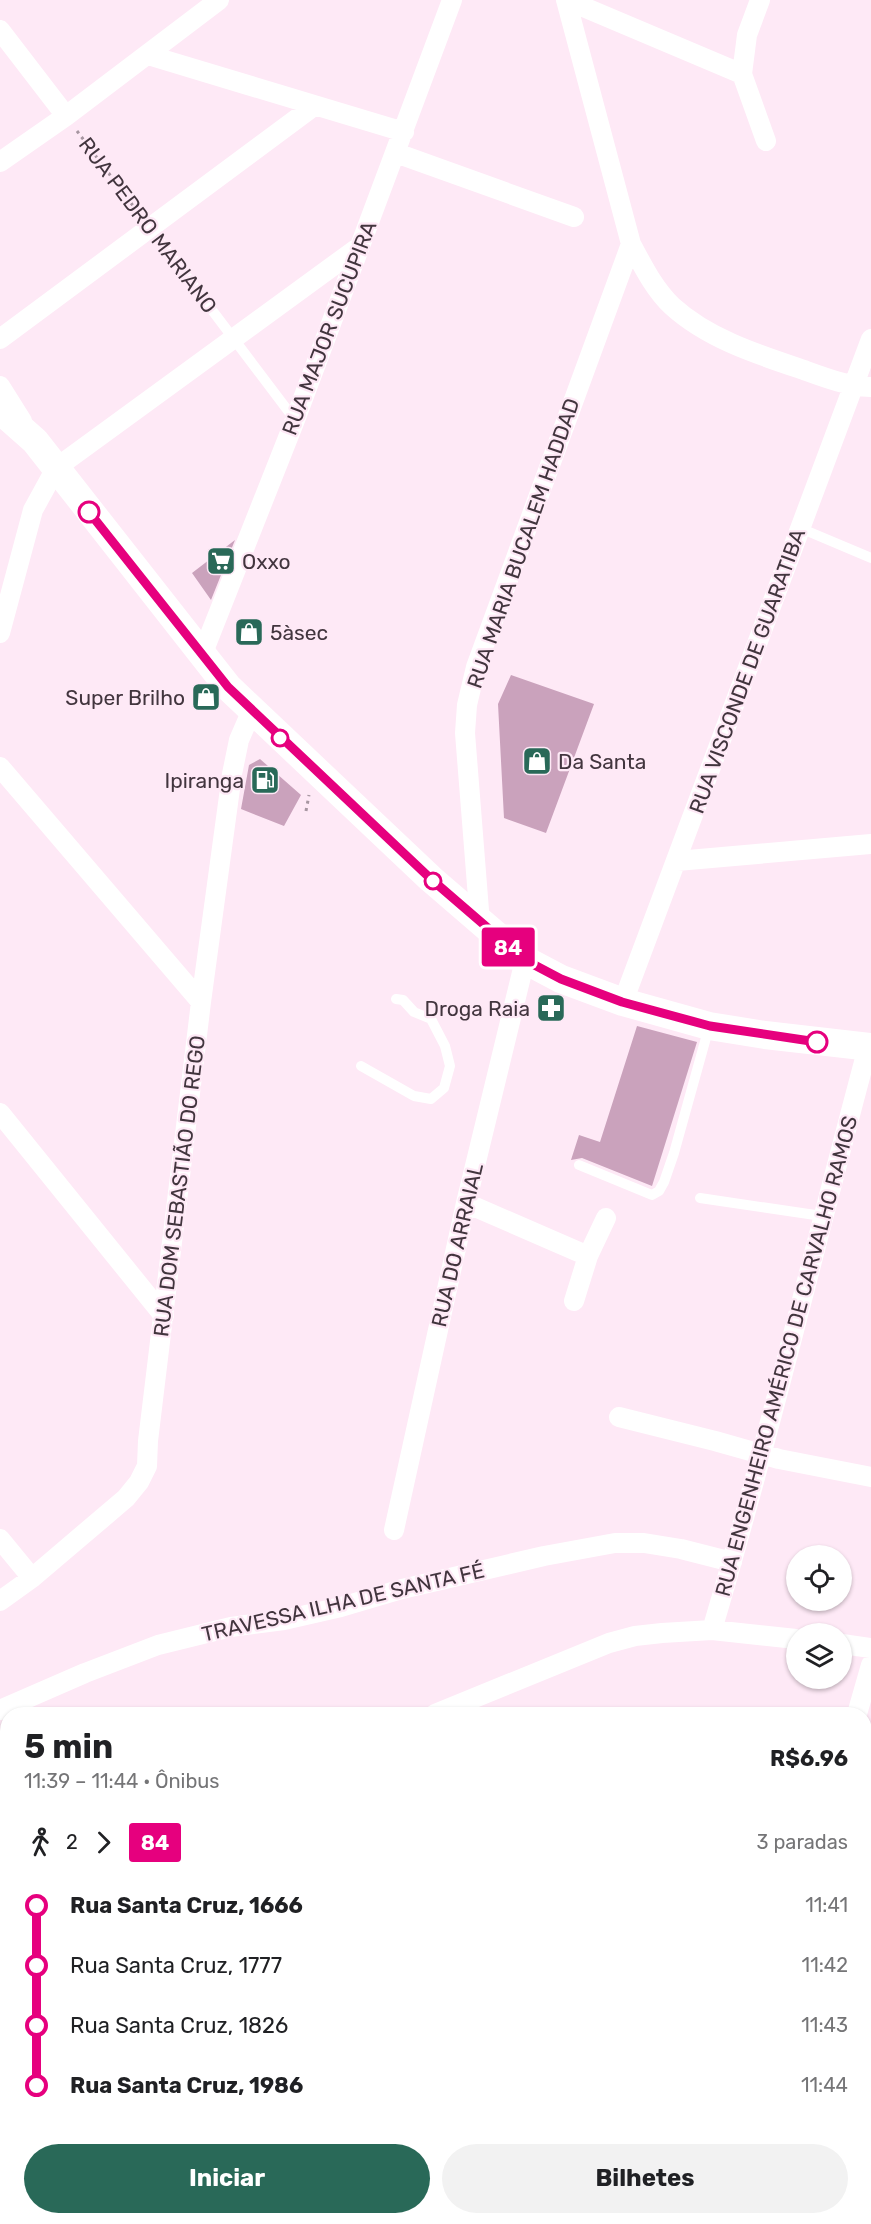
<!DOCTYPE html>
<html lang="pt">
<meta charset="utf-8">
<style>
body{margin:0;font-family:Rubik,sans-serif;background:#f2f2f2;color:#202124;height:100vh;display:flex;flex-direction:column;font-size:22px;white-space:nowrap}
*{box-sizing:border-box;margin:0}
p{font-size:20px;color:#757577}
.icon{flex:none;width:33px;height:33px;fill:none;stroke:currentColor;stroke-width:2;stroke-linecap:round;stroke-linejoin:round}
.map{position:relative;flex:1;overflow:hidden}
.panel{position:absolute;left:0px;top:1707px;width:872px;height:518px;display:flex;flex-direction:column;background:#fff;border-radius:24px 24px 0 0;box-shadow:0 2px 4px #0004}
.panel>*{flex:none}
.badge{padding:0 12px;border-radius:4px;font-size:21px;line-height:39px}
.tools{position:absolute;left:786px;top:1545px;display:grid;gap:12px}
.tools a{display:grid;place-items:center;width:66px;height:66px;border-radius:50%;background:#fff;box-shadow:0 2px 4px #0004;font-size:30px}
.map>.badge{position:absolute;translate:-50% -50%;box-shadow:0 0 0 3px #fff}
.legs{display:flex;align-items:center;gap:9px;height:66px;padding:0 24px;font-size:20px}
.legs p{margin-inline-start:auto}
.headline{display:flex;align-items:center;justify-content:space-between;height:102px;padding:0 24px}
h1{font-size:33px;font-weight:700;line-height:45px}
.primary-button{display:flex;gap:12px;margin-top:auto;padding:12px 24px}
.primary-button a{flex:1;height:69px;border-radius:36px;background:#296958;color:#fff;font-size:24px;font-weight:700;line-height:69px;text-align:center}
.primary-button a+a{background:#f2f2f2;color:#202124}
ul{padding:0 24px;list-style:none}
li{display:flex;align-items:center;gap:21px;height:60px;font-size:22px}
li i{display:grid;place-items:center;width:9px;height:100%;margin:0 8px;background:currentColor}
li i::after{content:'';width:15px;height:15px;margin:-8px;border:4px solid;border-radius:50%;background:#fff}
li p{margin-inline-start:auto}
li:first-child i{background:linear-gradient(#0000 50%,currentColor 0)}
li:last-child i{background:linear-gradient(currentColor 50%,#0000 0)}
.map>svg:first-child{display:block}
</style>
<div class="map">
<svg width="871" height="2224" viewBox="0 0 871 2224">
<rect width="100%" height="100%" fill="#fee9f6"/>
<path fill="#caa2bc" d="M235 540 211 600 192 573Z
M511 675 594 704 546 833 504 818 498 704Z
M260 759 301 795 284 826 241 809 249 765Z
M637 1026 697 1042 652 1186 582 1158 571 1160 579 1135 600 1142Z"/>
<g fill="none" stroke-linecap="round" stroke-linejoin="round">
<path stroke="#a796a1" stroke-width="3" stroke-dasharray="3 4.5" stroke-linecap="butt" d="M77 131 140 215
M306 811 309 795"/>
<path stroke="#fff" stroke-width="10" d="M150 228 295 420
M800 528 871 558
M361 1066 414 1096 431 1099 444 1088 450 1066 445 1046 431 1019 414 1012 403 1000 396 999
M579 1165 652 1195 659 1191 664 1182 674 1153 709 1027
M700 1198 822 1216
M0 1939 8 1947"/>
<path stroke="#fff" stroke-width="20" d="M566 0 631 244C643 266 654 289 672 306 708 339 759 355 804 370 826 378 847 386 871 387
M567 0 742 74
M760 0 747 35 742 74 766 141
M0 30 66 116
M148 55 404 132
M396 153 574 217
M0 162 66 116 219 0
M0 339 314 106
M0 386 22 421
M0 633 33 510 56 468 359 247
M202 655 295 420 452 0
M0 767 201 1002
M677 861 871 844
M480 923 465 733 467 705 476 667 631 244
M623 1002 871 339
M0 1113 164 1316
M466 1203 588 1256
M574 1301 588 1256 606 1218
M619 1417 715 1441 779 1459 871 1477
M394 1530 466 1203 525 960
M0 1539 32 1578
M0 1601 32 1578 126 1498 139 1482 147 1466 148 1441 201 1002 232 774 239 740 252 710
M712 1630C769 1437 816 1241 868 1047
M842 1644 871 1648
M0 1710 85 1673 158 1645 231 1627 284 1620 341 1607 402 1589 544 1556 615 1543H644L681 1549 732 1562
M435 1714 609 1643 635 1636 662 1633 712 1630 796 1639
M857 1714 871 1665
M0 1755 8 1751
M864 2005 871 2009
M0 2135 8 2141
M97 2217 105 2224
M504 2217 510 2224
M848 2217 854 2224"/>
<path stroke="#fff" stroke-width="28" d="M0 410 35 441 228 687 431 879 525 960 561 979 623 1002 709 1026 765 1035 871 1047"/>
</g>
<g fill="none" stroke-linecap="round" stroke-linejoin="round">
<g stroke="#fff" stroke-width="14">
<path id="line-1" d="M89 512 228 687 431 879 525 960 561 979 622 1002 710 1026 817 1042"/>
</g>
<use href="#line-1" stroke="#e6007e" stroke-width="9"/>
</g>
<defs>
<g id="supermarket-square" transform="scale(1.5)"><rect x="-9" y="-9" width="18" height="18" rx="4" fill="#296958" stroke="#fee9f6"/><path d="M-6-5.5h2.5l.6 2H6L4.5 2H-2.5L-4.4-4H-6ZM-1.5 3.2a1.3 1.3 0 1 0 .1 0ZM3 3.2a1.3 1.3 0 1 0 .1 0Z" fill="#fff"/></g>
<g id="shop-square" transform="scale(1.5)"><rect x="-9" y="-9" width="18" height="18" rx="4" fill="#296958" stroke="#fee9f6"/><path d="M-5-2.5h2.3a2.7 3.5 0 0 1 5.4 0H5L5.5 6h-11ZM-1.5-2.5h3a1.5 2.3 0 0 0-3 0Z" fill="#fff"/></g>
<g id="fuel-square" transform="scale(1.5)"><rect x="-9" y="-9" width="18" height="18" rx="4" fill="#296958" stroke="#fee9f6"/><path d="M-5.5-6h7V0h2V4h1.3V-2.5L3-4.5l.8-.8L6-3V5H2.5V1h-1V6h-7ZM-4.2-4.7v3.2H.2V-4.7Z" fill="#fff"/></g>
<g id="pharmacy-square" transform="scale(1.5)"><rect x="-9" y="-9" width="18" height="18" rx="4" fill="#296958" stroke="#fee9f6"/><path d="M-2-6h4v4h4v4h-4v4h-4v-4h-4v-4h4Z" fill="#fff"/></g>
</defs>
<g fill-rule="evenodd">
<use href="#supermarket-square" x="221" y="561"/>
<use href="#shop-square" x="249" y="632"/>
<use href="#shop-square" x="206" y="697"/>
<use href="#shop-square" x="537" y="761"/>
<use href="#fuel-square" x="265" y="780"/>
<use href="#pharmacy-square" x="551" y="1008"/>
</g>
<g fill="#fff" stroke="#e6007e" stroke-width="3">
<circle cx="89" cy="512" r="10"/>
<circle cx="280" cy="738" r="8"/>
<circle cx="433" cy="881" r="8"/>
<circle cx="817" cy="1042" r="10"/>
</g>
<g text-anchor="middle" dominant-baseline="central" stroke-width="4.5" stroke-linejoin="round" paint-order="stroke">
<g font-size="21" fill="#42353e" stroke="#fee9f6">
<text transform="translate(148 225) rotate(53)">RUA PEDRO MARIANO</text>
<text transform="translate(329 328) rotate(-69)">RUA MAJOR SUCUPIRA</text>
<text transform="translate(523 543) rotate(-71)">RUA MARIA BUCALEM HADDAD</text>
<text transform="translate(747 671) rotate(-70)">RUA VISCONDE DE GUARATIBA</text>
<text transform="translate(179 1186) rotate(-83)">RUA DOM SEBASTIÃO DO REGO</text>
<text transform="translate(457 1245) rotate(-77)">RUA DO ARRAIAL</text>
<text transform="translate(786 1356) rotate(-75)">RUA ENGENHEIRO AMÉRICO DE CARVALHO RAMOS</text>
<text transform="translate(343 1602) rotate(-13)">TRAVESSA ILHA DE SANTA FÉ</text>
</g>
<g font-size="21" fill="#42353e" stroke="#fee9f6" text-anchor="start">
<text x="242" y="561">Oxxo</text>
<text x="270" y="632">5àsec</text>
<text x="185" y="697" text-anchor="end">Super Brilho</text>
<text x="558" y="761">Da Santa</text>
<text x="244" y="780" text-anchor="end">Ipiranga</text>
<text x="530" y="1008" text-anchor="end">Droga Raia</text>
</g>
</g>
</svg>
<div class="tools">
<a><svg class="icon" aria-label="locate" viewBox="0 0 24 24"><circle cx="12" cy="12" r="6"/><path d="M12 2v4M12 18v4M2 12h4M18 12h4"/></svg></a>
<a><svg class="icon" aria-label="layers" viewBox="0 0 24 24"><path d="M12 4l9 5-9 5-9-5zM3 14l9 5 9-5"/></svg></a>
</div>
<b class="badge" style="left:508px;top:947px;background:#e6007e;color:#fff">84</b>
<section class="panel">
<div class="headline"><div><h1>5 min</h1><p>11:39 – 11:44 · Ônibus</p></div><b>R$6.96</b></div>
<div class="legs"><svg class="icon" aria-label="walk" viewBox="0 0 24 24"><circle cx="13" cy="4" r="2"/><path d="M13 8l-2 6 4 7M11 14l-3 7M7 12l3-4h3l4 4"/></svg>2<svg class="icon" aria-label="forward" viewBox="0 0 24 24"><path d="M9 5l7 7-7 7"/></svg><b class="badge" style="background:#e6007e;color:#fff">84</b><p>3 paradas</p></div>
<ul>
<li><i style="color:#e6007e"></i><b>Rua Santa Cruz, 1666</b><p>11:41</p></li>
<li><i style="color:#e6007e"></i><span>Rua Santa Cruz, 1777</span><p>11:42</p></li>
<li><i style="color:#e6007e"></i><span>Rua Santa Cruz, 1826</span><p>11:43</p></li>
<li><i style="color:#e6007e"></i><b>Rua Santa Cruz, 1986</b><p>11:44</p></li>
</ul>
<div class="primary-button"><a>Iniciar</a><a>Bilhetes</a></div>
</section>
</div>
